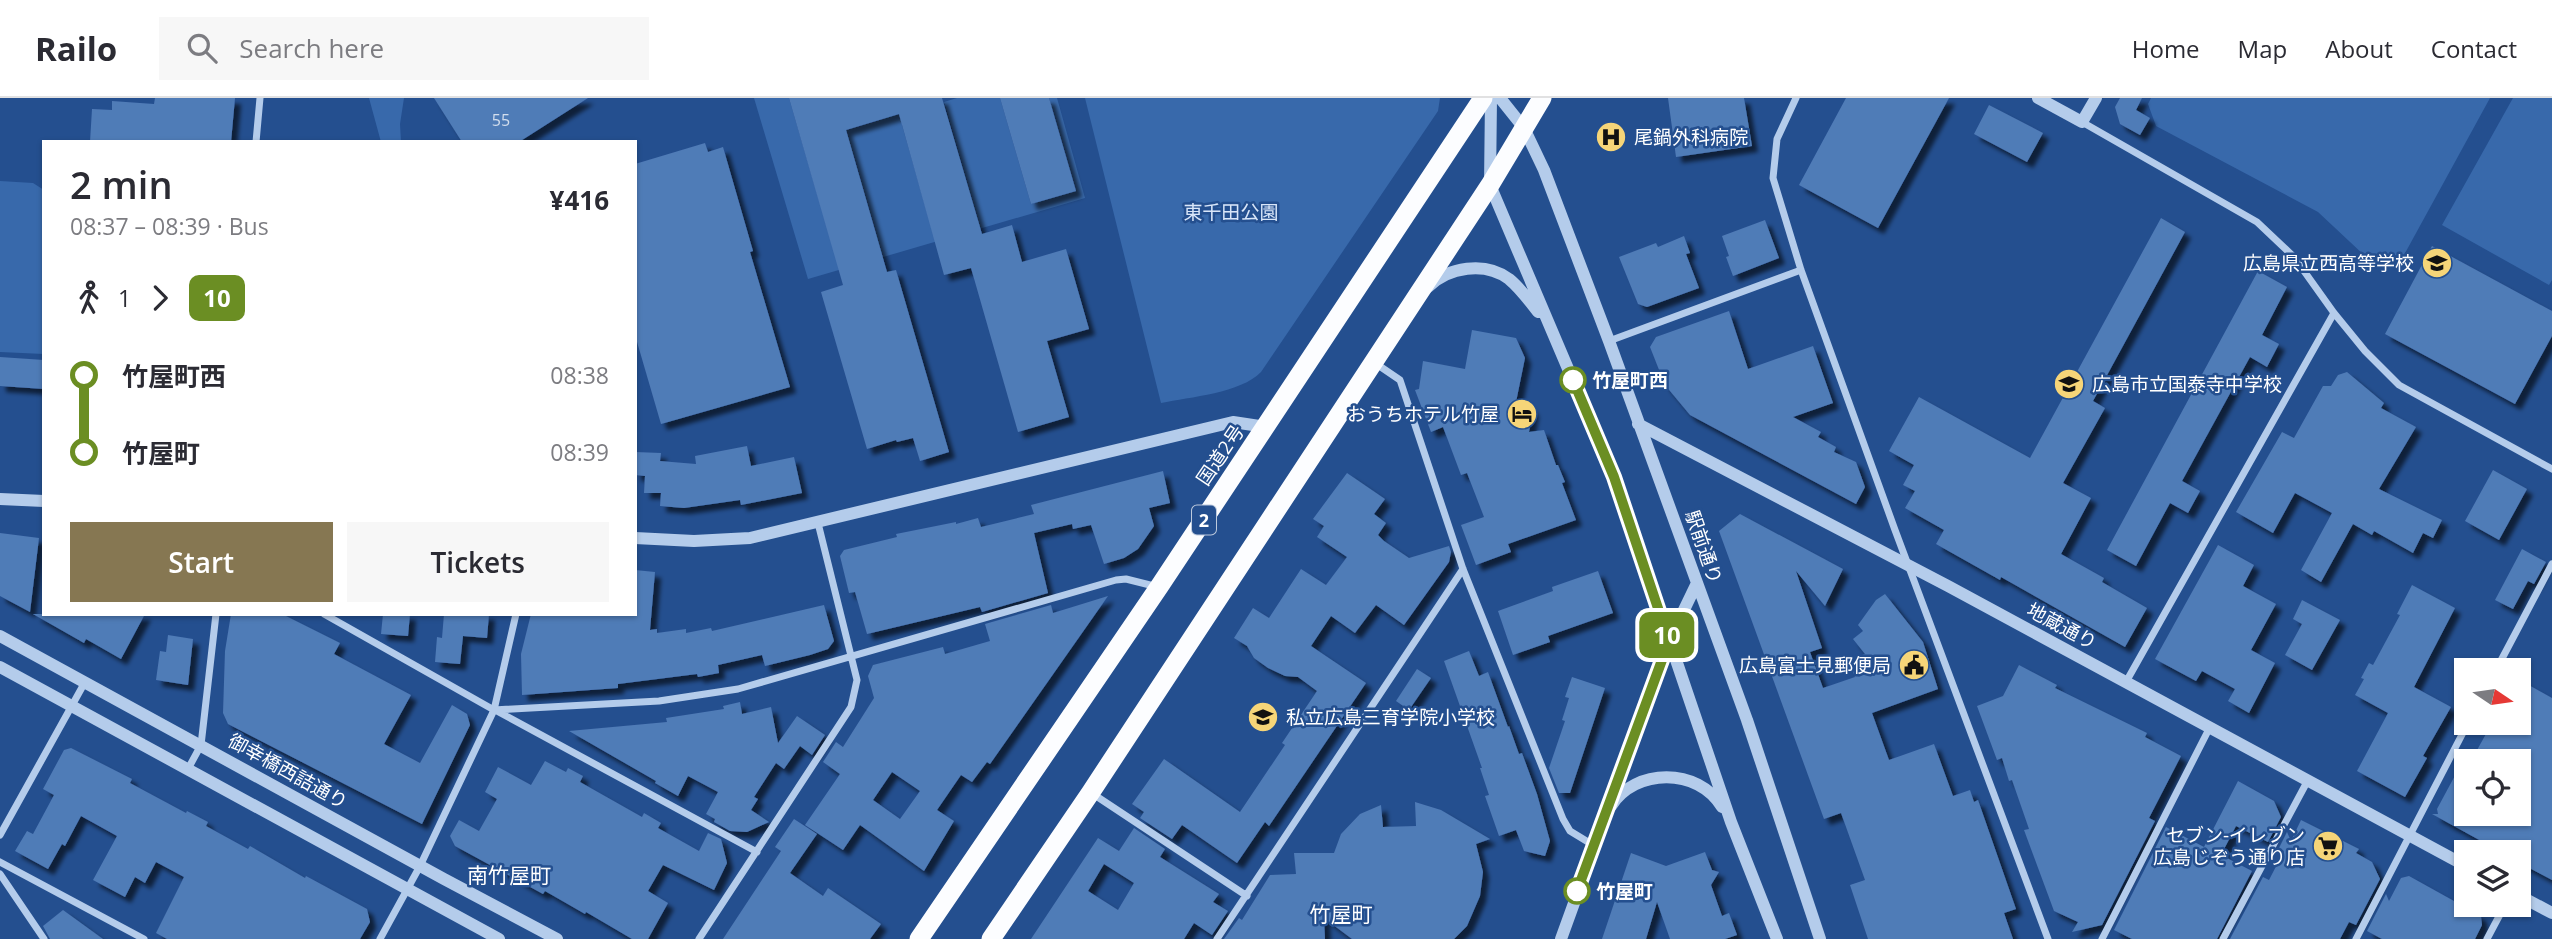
<!DOCTYPE html>
<meta charset="utf-8">
<style>
body{margin:0;font-family:"Open Sans","Noto Sans JP",sans-serif;background:#f7f7f7;color:#2b2b33;height:100vh;display:flex;flex-direction:column;font-size:26px;white-space:nowrap}
*{box-sizing:border-box;margin:0}
p{font-size:23px;color:#7c7c81}
.icon{flex:none;width:38px;height:38px;fill:none;stroke:currentColor;stroke-width:2;stroke-linecap:round;stroke-linejoin:round}
.map{position:relative;flex:1;overflow:hidden}
.details{position:absolute;left:42px;top:42px;width:595px;height:476px;display:flex;flex-direction:column;background:#fff;border-radius:0px;box-shadow:0 2px 5px #0004}
.details>*{flex:none}
.badge{padding:0 14px;border-radius:10px;font-size:24px;line-height:46px}
.needle{width:46px;rotate:103deg}
.fabs{position:absolute;left:2454px;top:560px;display:grid;gap:14px}
.fabs a{display:grid;place-items:center;width:77px;height:77px;border-radius:0px;background:#fff;box-shadow:0 2px 5px #0004;font-size:35px}
.map>.badge{position:absolute;translate:-50% -50%;box-shadow:0 0 0 4px #fff}
.legs{display:flex;align-items:center;gap:10px;height:77px;padding:0 28px;font-size:23px}
.legs p{margin-inline-start:auto}
.summary{display:flex;align-items:center;justify-content:space-between;height:119px;padding:0 28px}
h1{font-size:38px;font-weight:600;line-height:52px}
.button{display:flex;gap:14px;margin-top:auto;padding:14px 28px}
.button a{flex:1;height:80px;border-radius:0px;background:#867752;color:#fff;font-size:28px;font-weight:600;line-height:80px;text-align:center}
.button a+a{background:#f7f7f7;color:#2b2b33}
ul{padding:0 28px;list-style:none}
li{display:flex;align-items:center;gap:24px;height:77px;font-size:26px}
li i{display:grid;place-items:center;width:10px;height:100%;margin:0 9px;background:currentColor}
li i::after{content:'';width:18px;height:18px;margin:-9px;border:5px solid;border-radius:50%;background:#fff}
li p{margin-inline-start:auto}
li:first-child i{background:linear-gradient(#0000 50%,currentColor 0)}
li:last-child i{background:linear-gradient(currentColor 50%,#0000 0)}
header{display:flex;align-items:center;gap:42px;box-sizing:border-box;height:98px;padding:0 35px;background:#fff;border-bottom:2px solid #e1e1e2}
header strong{font-size:33px}
nav{display:flex;gap:38px;margin-inline-start:auto;font-size:24px}
.search{width:490px;height:63px;background:#f7f7f7;display:flex;align-items:center;gap:18px;box-sizing:border-box;padding:0 24px;border-radius:0px;color:#7c7c81;font-size:26px}
.map>svg:first-child{display:block}
</style>
<header>
<strong>Railo</strong>
<div class="search"><svg class="icon" aria-label="search" viewBox="0 0 24 24"><circle cx="10" cy="10" r="6"/><path d="M15 15l6 6"/></svg>Search here</div>
<nav><a>Home</a><a>Map</a><a>About</a><a>Contact</a></nav>
</header>
<div class="map">
<svg width="2552" height="841" viewBox="0 0 2552 841">
<defs>
<filter id="shadow"><feDropShadow dx="6" dy="6" stdDeviation="2" flood-color="#0009"/></filter>
</defs>
<rect width="100%" height="100%" fill="#244f8f"/>
<path fill="#3869ab" d="M369 0H404L400 26 401 44H381Z
M754 0H789L837 163 846 32 915 11 902 27 933 135 978 122 944 4 957 0H1000L1031 106 1076 93 1049 0H1057L1085 100 808 181Z
M1085 0H1440L1438 13 1261 274C1241 295 1190 299 1161 305Z
M2151 0H2490L2404 157 2365 158 2318 114 2156 28 2148 6Z
M2513 0H2552V182L2549 187 2442 127Z
M0 83 33 85 44 92V256L0 254Z"/>
<path fill="#507bb7" fill-rule="evenodd" filter="url(#shadow)" d="M155 0H235L231 44H90L92 11 112 12V3L154 6Z
M434 0H588L519 44H462Z
M789 0H942L982 136 1012 127 1022 164 1066 151 1089 231 1047 243 1069 319 1018 334 971 170 944 177 899 16 846 32 887 174 896 172 949 354 920 363 913 340 897 344 896 342 867 351 821 194 843 187Z
M1000 0H1049L1076 93 1031 106Z
M1668 0H1744L1752 48 1676 59Z
M1846 0H1949L1878 130 1799 87Z
M2120 0H2142L2136 12 2150 20 2140 37 2120 26 2115 9Z
M1989 7 2043 35 2027 64 1974 36Z
M705 45 708 54 723 49 753 153 750 154 790 289 661 326 635 237V66Z
M2161 120 2185 134 2093 303 2105 310 2063 385 2091 400 2061 456 2104 480 2102 484 2147 510 2125 549 2001 479 2000 482 1936 446 1944 432 1905 410 1915 393 1903 387 1914 367 1889 353 1919 299 2030 360Z
M1765 122 1779 160 1733 178 1726 159 1729 158 1722 138Z
M1684 138 1690 155 1686 156 1699 190 1647 209 1638 206 1619 159 1656 145 1658 149Z
M2432 148 2552 213V238L2515 306 2385 236Z
M2258 173 2287 189 2262 237 2279 246 2267 269 2250 259 2182 383 2200 393 2188 415 2170 405 2136 468 2107 452Z
M1729 213 1748 271 1813 248 1833 305 1793 319 1821 334 1818 339 1836 349 1834 354 1856 364 1865 389 1856 406 1690 317 1665 287 1650 249 1656 239Z
M1472 232 1516 240 1525 260 1516 304 1528 306 1533 313 1529 334 1544 332 1556 367H1558L1565 384 1562 385 1576 422 1508 446 1511 454 1476 467 1461 427 1484 419 1467 375 1461 377 1443 329 1431 334 1415 292 1419 291 1423 263 1465 271Z
M0 259 44 262V291L0 288Z
M2347 274 2384 305 2381 310 2416 329 2379 391 2442 422 2433 440 2423 435 2413 455 2374 433 2372 437 2353 426 2321 484 2301 472 2332 415 2295 395 2273 435 2236 414 2282 334 2294 340 2323 288H2331L2338 277Z
M747 348 751 368 794 359 802 395 741 407 740 402 684 410 660 408 661 395H644L645 378 635 377V354L661 355 660 363 696 366 695 358Z
M2493 372 2527 391 2499 442 2465 423Z
M1163 373 1170 405 1149 410 1154 428 1138 451 1124 460 1104 466 1091 427 1073 431 1072 426 1034 435 1048 495 982 514 980 509 867 536 855 494 849 495 840 458 844 452 897 439 896 436 956 424V426L978 420 981 429 1034 416 1031 407Z
M1347 375 1385 401 1374 416 1386 425 1378 437 1384 443 1409 460 1449 448 1451 454 1449 464 1404 527 1376 507 1355 535 1331 518 1311 548 1366 585 1269 728 1265 724 1237 765 1182 727 1172 741 1140 720 1144 714 1132 706 1164 661 1240 714 1285 647 1282 645 1317 593 1298 579 1285 578 1268 570 1254 560 1247 548 1234 540 1253 510 1269 520 1301 471 1326 487 1347 459 1317 439 1324 428 1313 421Z
M1740 416 1843 471 1825 508 1796 473 1822 550 1810 554 1823 590 1855 579 1848 562 1865 556 1853 541 1863 533 1858 527 1876 502 1885 496 1923 544 1938 591 1872 615 1889 662 1934 646 1953 698 1970 692 1974 704 1978 702 2016 811 2004 815 2013 841H1868L1850 787 1865 782 1841 715 1824 721 1719 433Z
M0 435 39 440 30 514 0 498Z
M2218 447 2254 467 2243 488 2276 506 2251 552 2275 565 2249 615 2228 603 2235 591 2202 573 2196 583 2155 561Z
M2522 451 2546 464 2534 486 2528 483 2513 511 2495 502Z
M635 472 655 474 650 532 657 531V535L686 531V535L711 530 712 533 824 507 834 543 828 551 810 557 765 568 762 557 718 567 719 575 698 579 697 576 618 586V590L522 597 521 556 531 516H635Z
M1598 473 1613 515 1548 538 1550 544 1513 557 1498 513 1553 493 1552 489Z
M2412 487 2455 510 2414 589 2451 609 2423 658 2427 660 2405 699 2357 673 2388 615 2355 597 2364 581 2361 580 2369 565 2373 567 2400 517 2397 516Z
M1108 498 990 666 987 664 972 684 961 677 937 712 954 723 924 773 860 727 843 752 805 727 840 676 823 664 836 644 843 649 874 600 868 578 873 567 943 549 945 556 990 543 985 526 1051 507 1053 515ZM892 674 920 693 900 721 873 702Z
M2302 502 2340 522 2312 572 2285 557 2302 526 2293 521Z
M33 516H145L121 561 86 541 84 545Z
M231 516H282L340 545 334 556 411 597 384 646 420 665 452 607 467 616 470 627 422 726 228 626 223 615 225 553Z
M383 516H410L408 538 381 536Z
M444 516H489L487 540 463 538 460 566 435 564 437 539 442 540Z
M168 537 193 541 188 587 156 582 160 553 166 554Z
M1469 553 1479 578 1488 574 1508 629 1509 628 1519 656 1522 655 1537 696 1550 743 1545 758 1524 753 1516 732 1499 738 1485 698 1489 697 1480 670H1482L1444 563Z
M2019 567 2057 587 2055 590 2147 635 2145 639 2181 658 2149 720 2155 723 2102 827 2072 834 2078 824 2054 813 2024 732 2029 731 2012 682 2009 683 2002 660 1997 662 1977 608 2003 598Z
M1417 571 1431 580 1409 612 1396 603Z
M1572 579 1605 590 1570 695H1559L1549 670 1565 623 1562 622 1569 600 1565 599Z
M2518 581 2552 600V782L2518 764V754H2501L2432 716H2438L2437 711 2466 657V716H2518V687L2525 674 2518 670V663H2471L2492 625H2518Z
M740 604 742 616 771 609 778 645 797 618 825 637 812 657 800 648 784 671 776 665 754 699 758 701 751 712 769 724 747 734 730 733 714 724 715 721 706 716 718 694 688 678 678 698 655 685 656 683 569 633 667 624 666 620 724 611 723 608Z
M71 650 132 681 130 685 186 715 187 713 208 724 206 728 248 751 250 748 305 780 306 778 367 811 370 824 360 841H167L156 835 184 779 156 764 145 785 135 779 125 799 93 782 117 738 81 718 65 748 62 746 48 771 15 753 27 733 33 736 54 697 43 691 64 652Z
M545 663 566 674 568 670 583 678 580 684 642 719 644 715 661 725 658 730 699 753 708 735 721 741 727 765 714 792 663 767 648 793 668 805 648 841H632L586 814 585 816 545 793 543 796 455 748 450 738 459 722 479 733 497 701 485 694 498 669 531 687Z
M2238 683 2274 703 2281 719 2268 744 2236 728 2221 757 2252 773 2217 841H2132L2114 832 2166 729 2204 749Z
M1415 704 1441 712 1490 741 1476 746 1483 774 1480 798 1467 828 1454 841H1352L1324 820 1325 841H1224L1239 820 1242 822 1270 777 1296 776 1294 755H1334L1341 736 1360 716 1381 707 1383 729 1416 728Z
M794 721 817 736 790 775 823 798 828 790 881 826 870 841H723L781 753 775 749Z
M2301 722 2359 751 2356 755 2372 764 2380 781 2356 827 2349 824 2340 841H2230L2263 779 2269 782 2284 753 2279 750 2287 734 2291 743Z
M1134 730 1165 751 1160 759 1219 796 1213 804 1228 813 1212 837 1194 825 1184 841H1031L1098 740 1119 753ZM1104 766 1134 785 1118 812 1088 793Z
M1705 754 1712 772 1719 774 1711 787 1722 818 1729 815 1737 837 1725 841H1670L1657 804 1646 841H1602L1631 755 1666 768Z
M2409 778 2481 818 2482 827 2475 841H2382L2367 833 2386 796 2389 803 2401 780Z
M63 812 103 841H50L43 828Z"/>
<g fill="none" stroke-linecap="round" stroke-linejoin="round">
<path stroke="#b4cceb" stroke-width="7" d="M1796 0 1777 41 1773 80 1801 172 1895 432 2048 841
M2082 24 2257 124 2294 159 2334 215 2365 253 2399 287 2552 371
M256 44 260 0
M1609 243 1801 172
M1375 265 1400 282 1463 471 1563 721 1570 733 1593 747
M324 516 494 612 659 603 738 591 1116 482 1126 481 1158 489
M2496 572 2552 466
M2126 584 2334 215
M495 612 757 754
M188 671 201 647 216 516
M1093 696 1247 798
M0 737 85 584
M0 764 144 841
M0 776 44 841
M380 841 420 768 494 612 516 516
M699 841 851 609 857 582 818 425
M1217 841 1463 471
M2102 841 2210 629
M2223 841 2308 682
M2356 841 2468 625
M2487 841 2505 807"/>
<path stroke="#b4cceb" stroke-width="12" d="M1491 0 1490 87 1614 379 1731 724 1777 841
M1500 0 1524 30 1544 72 1609 243 1747 622 1820 841
M2038 0 2082 24 2096 0
M1428 189C1448 169 1485 163 1509 181 1520 190 1529 202 1538 214
M1638 326 1948 488 2466 768
M0 401 44 403
M635 440 694 443 750 440 1233 324 1266 329
M0 538 444 781 557 841
M0 569 499 841
M1611 708C1635 670 1698 669 1722 709
M2518 797 2552 815
M1561 841 1669 543 1696 487"/>
<path stroke="#fcfdff" stroke-width="19" d="M919 841 1159 489 1483 0
M991 841 1091 694 1490 87 1542 0"/>
</g>
<g fill="none" stroke-linecap="round" stroke-linejoin="round">
<g stroke="#fff" stroke-width="16">
<path id="line-1" d="M1573 282 1614 379 1669 543 1577 793"/>
</g>
<use href="#line-1" stroke="#6b8e23" stroke-width="10"/>
</g>
<defs>
<g id="hospital-disc" transform="scale(1.575)"><circle r="9.5" fill="#f6d578" stroke="#244f8f"/><path d="M-5-5h3v3.5h4V-5h3V5h-3V1.5h-4V5h-3Z" fill="#111"/></g>
<g id="school-disc" transform="scale(1.575)"><circle r="9.5" fill="#f6d578" stroke="#244f8f"/><path d="M0-5L7-2L0 1L-7-2ZM-4 1L0 2.5L4 1V4Q0 6-4 4Z" fill="#111"/></g>
<g id="hotel-disc" transform="scale(1.575)"><circle r="9.5" fill="#f6d578" stroke="#244f8f"/><path d="M-6-4.5h1.5V1H6V5H4.5V3h-9V5H-6ZM-4 0a1.8 1.8 0 1 1 3.6 0ZM.5 0V-2.5h3Q6-2.5 6 0Z" fill="#111"/></g>
<g id="civic-disc" transform="scale(1.575)"><circle r="9.5" fill="#f6d578" stroke="#244f8f"/><path d="M-.6-6.5H3V-4.5H.6V-3L4-1V1h2V6H-6V1h2V-1L-.6-3ZM-1.2 2.5V6h2.4V2.5Z" fill="#111"/></g>
<g id="supermarket-disc" transform="scale(1.575)"><circle r="9.5" fill="#f6d578" stroke="#244f8f"/><path d="M-6-5.5h2.5l.6 2H6L4.5 2H-2.5L-4.4-4H-6ZM-1.5 3.2a1.3 1.3 0 1 0 .1 0ZM3 3.2a1.3 1.3 0 1 0 .1 0Z" fill="#111"/></g>
</defs>
<g fill-rule="evenodd">
<use href="#hospital-disc" x="1611" y="39"/>
<use href="#school-disc" x="2437" y="165"/>
<use href="#school-disc" x="2069" y="286"/>
<use href="#hotel-disc" x="1522" y="316"/>
<use href="#civic-disc" x="1914" y="567"/>
<use href="#school-disc" x="1263" y="619"/>
<use href="#supermarket-disc" x="2328" y="748"/>
</g>
<g fill="#fff" stroke="#6b8e23" stroke-width="3.5">
<circle cx="1573" cy="282" r="12"/>
<circle cx="1577" cy="793" r="12"/>
</g>
<g text-anchor="middle" dominant-baseline="central" stroke-width="5" stroke-linejoin="round" paint-order="stroke">
<g font-size="16" fill="#d3deed">
<text x="501" y="22">55</text>
</g>
<rect fill="#244f8f" stroke="#bdcadd" stroke-width="2" x="1192" y="407.5" width="24" height="29" rx="5"/>
<g font-size="18" font-weight="bold" fill="#fff">
<text x="1204" y="422">2</text>
</g>
<g font-size="19" fill="#fff" stroke="#244f8f" text-anchor="end">
<text x="1634" y="39" text-anchor="start">尾鍋外科病院</text>
<text x="2414" y="165">広島県立西高等学校</text>
<text x="2092" y="286" text-anchor="start">広島市立国泰寺中学校</text>
<text x="1499" y="316">おうちホテル竹屋</text>
<text x="1891" y="567">広島富士見郵便局</text>
<text x="1286" y="619" text-anchor="start">私立広島三育学院小学校</text>
<text x="2305" y="737">セブン-イレブン<tspan x="2305" dy="22">広島じぞう通り店</tspan></text>
</g>
<g font-size="19" fill="#d9e6f9" stroke="#244f8f">
<text x="1231" y="114">東千田公園</text>
</g>
<g font-size="19" font-weight="bold" fill="#fff" stroke="#244f8f" text-anchor="start">
<text x="1592" y="282">竹屋町西</text>
<text x="1596" y="793">竹屋町</text>
</g>
<g font-size="19" fill="#fff" stroke="#244f8f">
<text transform="translate(1220 357) rotate(-56)">国道2号</text>
<text transform="translate(1704 449) rotate(71)">駅前通り</text>
<text transform="translate(2062 528) rotate(28)">地蔵通り</text>
<text transform="translate(288 673) rotate(29)">御幸橋西詰通り</text>
</g>
<g font-size="21" fill="#fff" stroke="#244f8f">
<text x="509" y="777">南竹屋町</text>
<text x="1341" y="816">竹屋町</text>
</g>
</g>
</svg>
<div class="fabs">
<a><svg class="needle" viewBox="-14 -14 28 28"><path d="M0-13l5 13h-10z" fill="#e53935"/><path d="M0 13l5-13h-10z" fill="#7c7c81"/></svg></a>
<a><svg class="icon" aria-label="locate" viewBox="0 0 24 24"><circle cx="12" cy="12" r="6"/><path d="M12 2v4M12 18v4M2 12h4M18 12h4"/></svg></a>
<a><svg class="icon" aria-label="layers" viewBox="0 0 24 24"><path d="M12 4l9 5-9 5-9-5zM3 14l9 5 9-5"/></svg></a>
</div>
<b class="badge" style="left:1667px;top:537px;background:#6b8e23;color:#fff">10</b>
<section class="details">
<div class="summary"><div><h1>2 min</h1><p>08:37 – 08:39 · Bus</p></div><b>¥416</b></div>
<div class="legs"><svg class="icon" aria-label="walk" viewBox="0 0 24 24"><circle cx="13" cy="4" r="2"/><path d="M13 8l-2 6 4 7M11 14l-3 7M7 12l3-4h3l4 4"/></svg>1<svg class="icon" aria-label="forward" viewBox="0 0 24 24"><path d="M9 5l7 7-7 7"/></svg><b class="badge" style="background:#6b8e23;color:#fff">10</b></div>
<ul>
<li><i style="color:#6b8e23"></i><b>竹屋町西</b><p>08:38</p></li>
<li><i style="color:#6b8e23"></i><b>竹屋町</b><p>08:39</p></li>
</ul>
<div class="button"><a>Start</a><a>Tickets</a></div>
</section>
</div>
